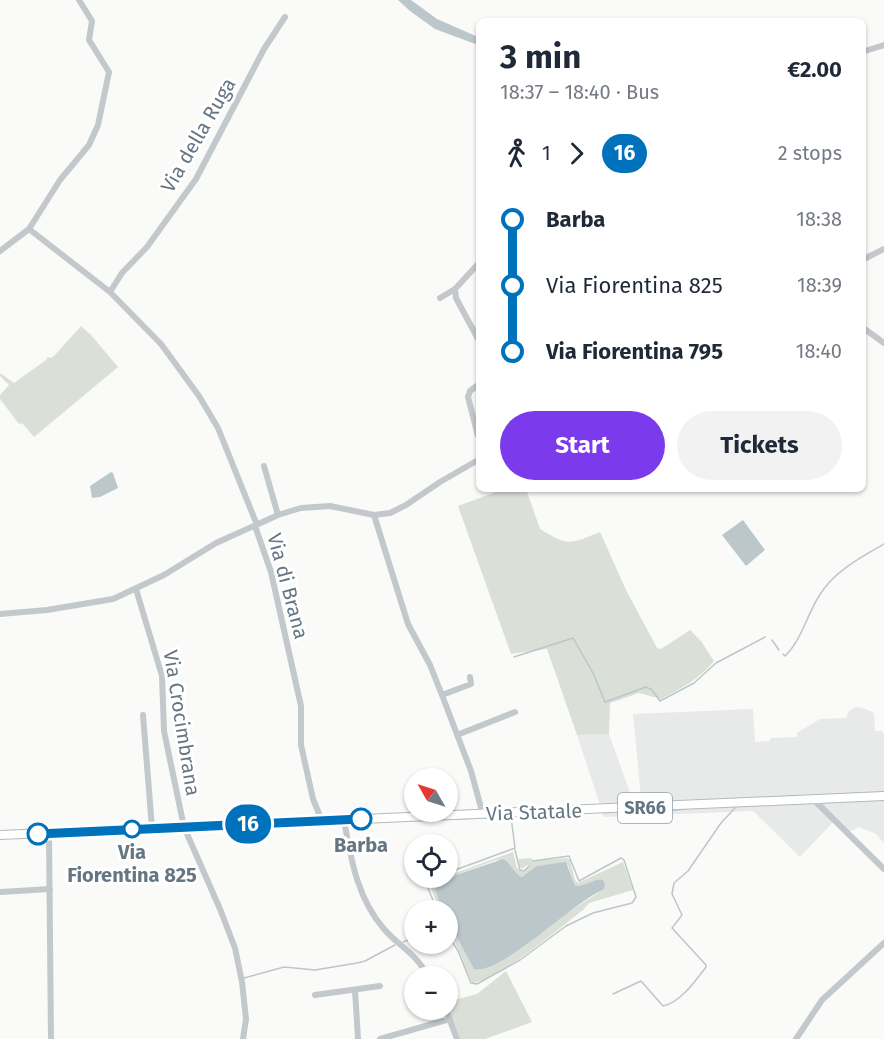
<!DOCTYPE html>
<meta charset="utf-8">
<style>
body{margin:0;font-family:"Fira Sans",sans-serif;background:#f2f2f3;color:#1f2937;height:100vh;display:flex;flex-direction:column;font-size:22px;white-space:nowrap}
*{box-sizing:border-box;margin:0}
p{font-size:20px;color:#747a83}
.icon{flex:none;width:33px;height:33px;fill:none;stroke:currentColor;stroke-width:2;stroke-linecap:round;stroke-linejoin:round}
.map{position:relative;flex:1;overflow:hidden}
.drawer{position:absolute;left:476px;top:18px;width:390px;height:474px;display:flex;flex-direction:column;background:#fff;border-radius:9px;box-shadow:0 2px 4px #0004}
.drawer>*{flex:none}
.badge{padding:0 12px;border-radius:20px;font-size:21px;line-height:39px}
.needle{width:39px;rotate:309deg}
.controls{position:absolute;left:404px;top:768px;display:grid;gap:12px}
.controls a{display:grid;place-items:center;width:54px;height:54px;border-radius:50%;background:#fff;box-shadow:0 2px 4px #0004;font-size:30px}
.map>.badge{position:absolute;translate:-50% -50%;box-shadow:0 0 0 3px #fff}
.legs{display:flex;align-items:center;gap:9px;height:66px;padding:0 24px;font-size:20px}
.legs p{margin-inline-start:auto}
.head{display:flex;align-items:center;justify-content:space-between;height:102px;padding:0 24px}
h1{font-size:33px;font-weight:700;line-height:45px}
.button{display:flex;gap:12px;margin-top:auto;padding:12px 24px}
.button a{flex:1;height:69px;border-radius:36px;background:#7c3aed;color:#fff;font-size:24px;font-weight:700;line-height:69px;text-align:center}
.button a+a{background:#f2f2f3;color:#1f2937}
ul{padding:0 24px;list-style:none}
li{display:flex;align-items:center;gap:21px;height:66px;font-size:22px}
li i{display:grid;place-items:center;width:9px;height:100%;margin:0 8px;background:currentColor}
li i::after{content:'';width:15px;height:15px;margin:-8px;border:4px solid;border-radius:50%;background:#fff}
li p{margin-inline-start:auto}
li:first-child i{background:linear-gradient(#0000 50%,currentColor 0)}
li:last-child i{background:linear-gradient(currentColor 50%,#0000 0)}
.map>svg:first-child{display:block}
</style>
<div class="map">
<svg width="884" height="1039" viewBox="0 0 884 1039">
<rect width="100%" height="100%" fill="#fafaf8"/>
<path fill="#e8e9e9" d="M855 707 863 708 874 713 875 731H882L884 735V843L876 834 859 827 849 832 835 820 800 857 753 811 604 817 577 735 609 734 632 798H641L633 714 753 709 755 742 770 741V738L797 737V733L820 719 846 718 849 711Z"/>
<path fill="#dadfd7" d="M81 326 91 335 118 367 34 437 22 423 19 424 0 399V395L9 385 0 376V373L14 383 46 360 48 357 50 358 54 356Z
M504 489H526L540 529C569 547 570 544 600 532L626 590 657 648 661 649 690 630 701 641 714 661C700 679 681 688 661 699L639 693 610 703 609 734 577 735 547 649 511 654 458 506Z
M513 852 517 868 523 872 530 866 527 865 522 869 519 865V859L531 858 534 861 567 858 570 860 575 880 578 883 623 862 633 890 589 903 583 910C561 927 497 981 472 983L455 942 447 933V923L455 922 457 925 452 926 499 962 567 913 603 890 593 881 582 886H574L568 865H541L522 877 515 874 509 863 496 860 450 877 436 892 442 910H439L431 888 434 881Z
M506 971 532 1022 485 1039H459L447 1009V1002L477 994Z"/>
<path fill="#bbc7cb" d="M398 0H411L437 19 478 37V45L435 29 410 11Z
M111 472 113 473 118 488 100 497 92 498 90 486Z
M743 520 765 550 746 566 722 535Z
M503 859C512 863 512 873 522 877L537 866 566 862 575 886C585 887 593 878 603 880L605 886 603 890C573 902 501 975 474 969L451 926 457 924 455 922 447 924V910H442L436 892 435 886 450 877Z"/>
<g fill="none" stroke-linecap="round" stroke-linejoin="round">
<path stroke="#bbc7cb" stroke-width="1.5" d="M772 640 779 650
M783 654 785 656C801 641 807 615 819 596 833 572 861 557 884 544
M514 657 573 638 593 673 605 702 646 687 652 690 660 701 694 683 716 663 765 637
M867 793 884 792
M844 794 858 793
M804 796 827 795
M758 798 794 796
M666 811 686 809
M628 812 660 811
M577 814 586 813
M522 816H542
M457 819 479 818
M127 834 183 832
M97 835 123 834
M515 850 520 870 524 871 529 866
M447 873 515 848 511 817 482 818
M434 878 430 881 428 888 437 910
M447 933 458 951 471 983 477 984 520 960 566 926 593 913 632 903 636 897 624 860 621 858 579 881 569 856 533 861
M403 942 414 938
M244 978 284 967 315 970 357 963 365 961 395 945
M613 994 641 981 663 1006C680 1003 696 980 706 967V965L672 928 682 915 672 894 674 883 688 871 721 823 735 808"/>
<g stroke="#b5babe" stroke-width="10">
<path id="major" d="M0 835 884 796"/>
</g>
<path stroke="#c3c8cc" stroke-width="6" d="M862 52 884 45
M29 229 110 292 161 344 199 396 218 428 257 525
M0 251 29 229 60 180 89 145 98 125 109 72 89 40 92 21 79 0
M862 260 884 249
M455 289 456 298 478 339
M110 292 122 273 147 247 196 179 264 49 285 17
M440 298 455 289 478 264
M862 327 884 343
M478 385 470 391 468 397 478 436
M264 466 278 515
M374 515 408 624 430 665 442 695 471 771 483 815
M255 526 271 572 301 706V745L313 799 322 821
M136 589 162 676 164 731 184 827 220 909 235 948 242 982 246 1019 243 1039
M0 614 47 610 113 599 164 575 216 543 278 515 301 508 330 506 374 515 390 513 406 505 440 482 478 460
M442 695 471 684 470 677
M143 715 152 828
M457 735 515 712
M814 800 884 869
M344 820C351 859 357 898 384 929 393 940 405 947 415 958 420 963 424 970 429 976
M49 833 51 1039
M1 892 50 889
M355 990 358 1039
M315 995 380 986
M446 1010 457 1039
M380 1039 450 1019
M796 1039 822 1000 884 943"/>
<use href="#major" stroke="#fff" stroke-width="8"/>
</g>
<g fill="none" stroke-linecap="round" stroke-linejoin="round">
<g stroke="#fff" stroke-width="14">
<path id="line-1" d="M38 834 361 819"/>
</g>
<use href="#line-1" stroke="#0072bc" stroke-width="9"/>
</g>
<g fill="#fff" stroke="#0072bc" stroke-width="3">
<circle cx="361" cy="819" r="10"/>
<circle cx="132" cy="829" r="8"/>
<circle cx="38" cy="834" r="10"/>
</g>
<g text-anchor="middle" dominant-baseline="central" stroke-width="6" stroke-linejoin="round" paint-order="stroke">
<rect fill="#fff" stroke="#939fa8" stroke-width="1.5" x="618" y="793" width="54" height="30" rx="4.5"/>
<g font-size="18" font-weight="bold" fill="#657683">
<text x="645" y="808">SR66</text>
</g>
<g font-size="20" fill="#657683" stroke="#fff">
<text transform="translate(198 135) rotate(-60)">Via della Ruga</text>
<text transform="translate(288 586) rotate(75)">Via di Brana</text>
<text transform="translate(182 723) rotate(81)">Via Crocimbrana</text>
<text transform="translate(534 812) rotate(-2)">Via Statale</text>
</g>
<g font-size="20" font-weight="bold" fill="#657683" stroke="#fff">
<text x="361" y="845">Barba</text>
<text x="132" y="852">Via<tspan x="132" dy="23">Fiorentina 825</tspan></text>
</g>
</g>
</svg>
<div class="controls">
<a><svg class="needle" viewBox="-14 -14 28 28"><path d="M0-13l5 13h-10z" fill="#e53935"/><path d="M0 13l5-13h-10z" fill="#747a83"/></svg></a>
<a><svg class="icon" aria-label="locate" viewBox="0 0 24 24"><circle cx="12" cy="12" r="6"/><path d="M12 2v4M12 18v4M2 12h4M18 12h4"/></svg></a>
<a>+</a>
<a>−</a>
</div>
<b class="badge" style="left:248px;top:824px;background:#0072bc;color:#fff">16</b>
<section class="drawer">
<div class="head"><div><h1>3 min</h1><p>18:37 – 18:40 · Bus</p></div><b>€2.00</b></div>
<div class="legs"><svg class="icon" aria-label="walk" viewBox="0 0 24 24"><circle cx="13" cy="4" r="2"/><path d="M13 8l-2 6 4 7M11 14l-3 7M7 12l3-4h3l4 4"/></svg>1<svg class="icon" aria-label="forward" viewBox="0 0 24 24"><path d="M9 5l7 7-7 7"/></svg><b class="badge" style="background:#0072bc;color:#fff">16</b><p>2 stops</p></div>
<ul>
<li><i style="color:#0072bc"></i><b>Barba</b><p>18:38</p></li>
<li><i style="color:#0072bc"></i><span>Via Fiorentina 825</span><p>18:39</p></li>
<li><i style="color:#0072bc"></i><b>Via Fiorentina 795</b><p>18:40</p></li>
</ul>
<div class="button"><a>Start</a><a>Tickets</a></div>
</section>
</div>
